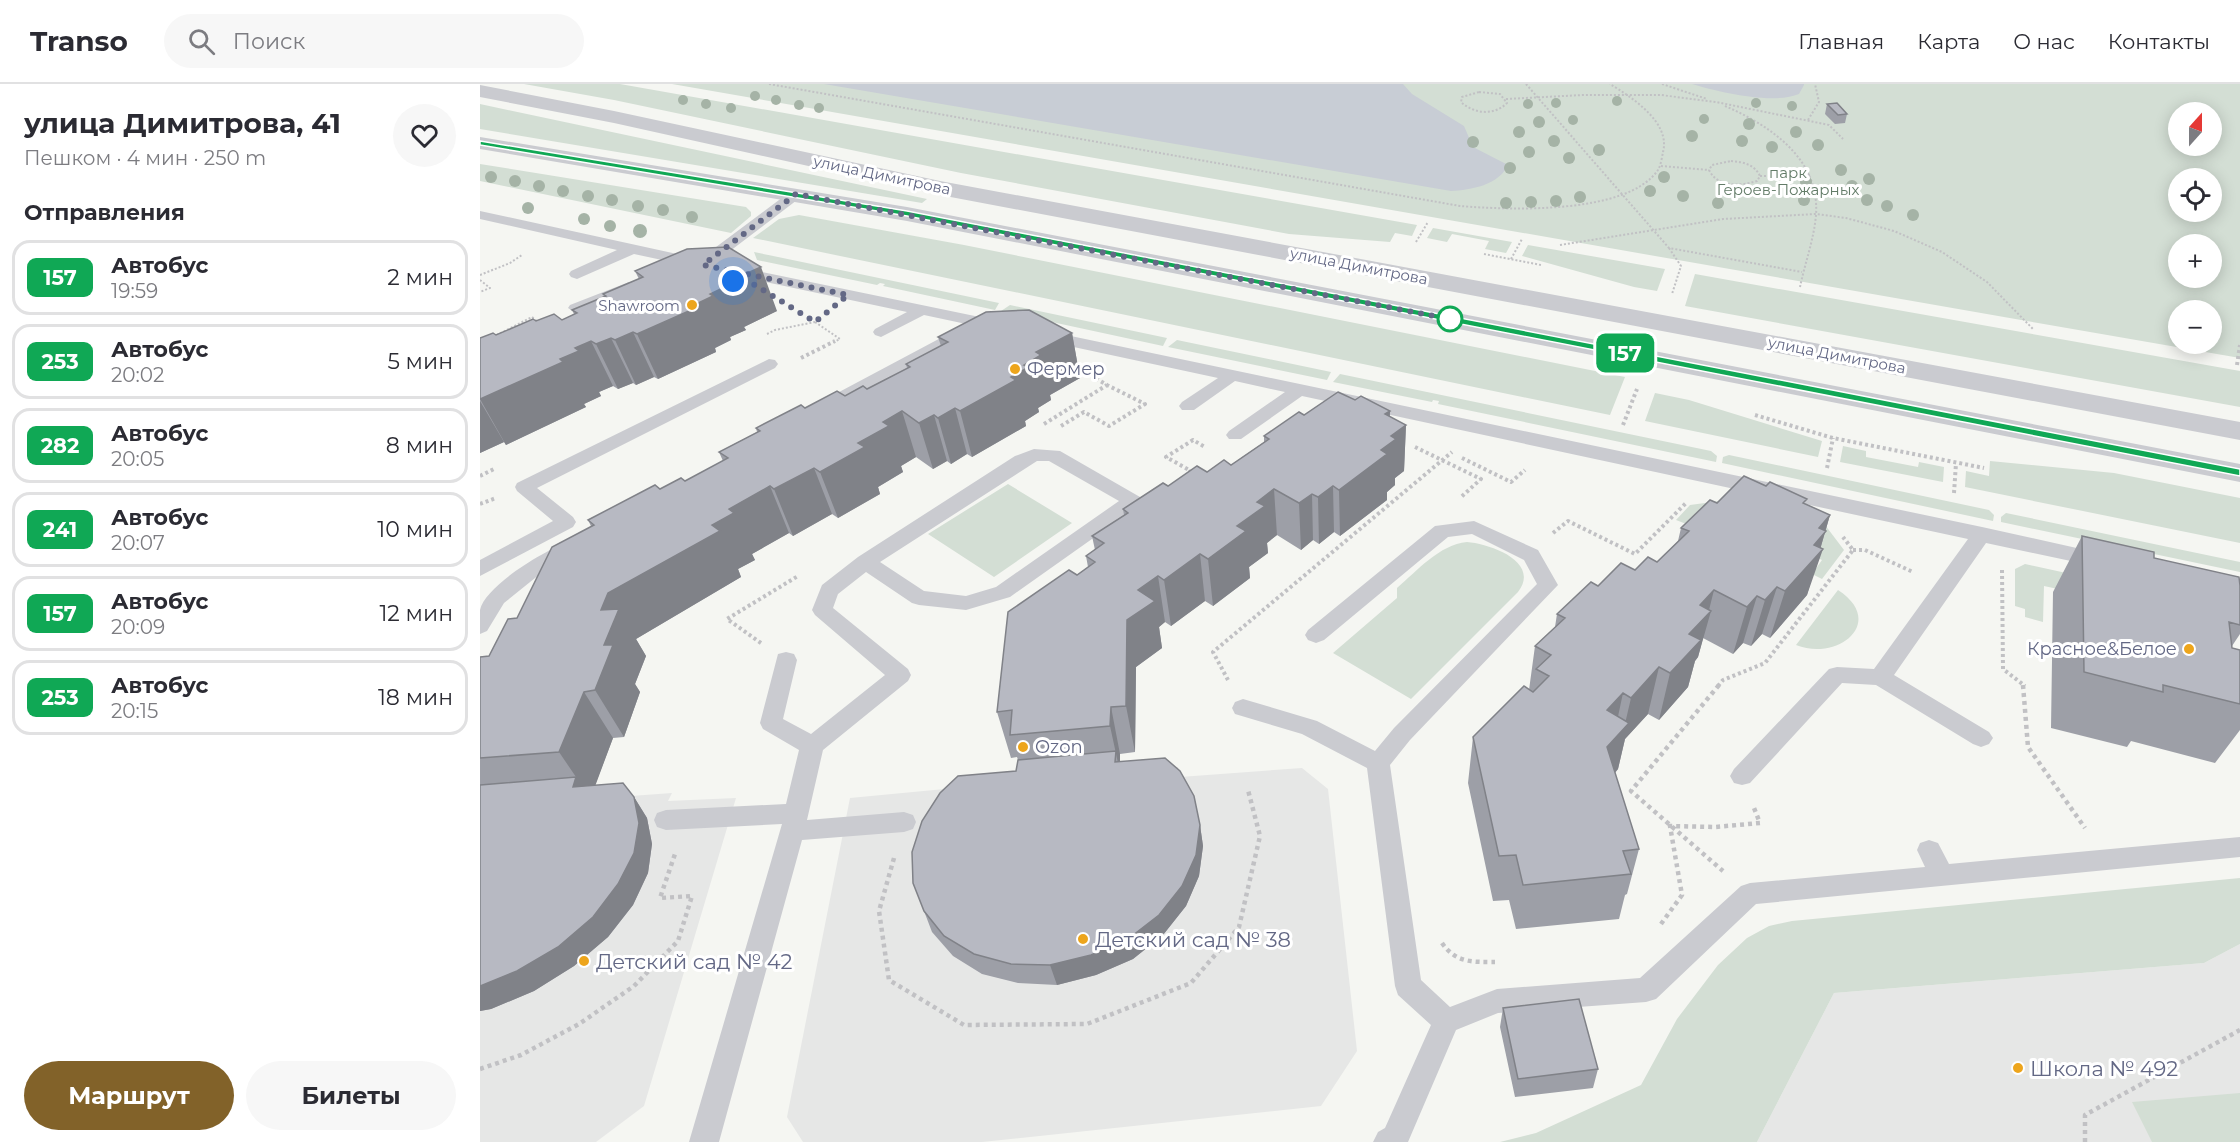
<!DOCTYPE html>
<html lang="ru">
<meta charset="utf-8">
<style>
body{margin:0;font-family:Montserrat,sans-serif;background:#f7f7f7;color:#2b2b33;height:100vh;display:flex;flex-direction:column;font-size:22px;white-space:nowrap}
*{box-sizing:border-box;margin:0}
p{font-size:20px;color:#7c7c81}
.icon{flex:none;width:33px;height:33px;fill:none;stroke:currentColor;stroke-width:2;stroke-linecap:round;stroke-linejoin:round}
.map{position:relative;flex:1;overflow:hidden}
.details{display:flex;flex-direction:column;background:#fff;width:480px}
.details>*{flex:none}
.badge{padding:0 12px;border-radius:9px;font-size:21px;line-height:39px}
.needle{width:39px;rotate:21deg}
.tools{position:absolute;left:1688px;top:18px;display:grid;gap:12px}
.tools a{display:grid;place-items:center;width:54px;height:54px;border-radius:50%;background:#fff;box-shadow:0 3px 15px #0003;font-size:30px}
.you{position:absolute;width:30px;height:30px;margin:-15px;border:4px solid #fff;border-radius:50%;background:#1a73e8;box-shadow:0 0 0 9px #1a73e833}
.map>.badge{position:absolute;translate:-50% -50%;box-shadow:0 0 0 3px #fff}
h2{padding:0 24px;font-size:22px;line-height:54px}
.round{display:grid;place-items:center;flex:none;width:63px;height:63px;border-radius:32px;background:#f7f7f7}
.head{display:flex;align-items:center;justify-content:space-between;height:102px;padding:0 24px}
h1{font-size:28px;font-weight:700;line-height:45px}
.primary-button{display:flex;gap:12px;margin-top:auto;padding:12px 24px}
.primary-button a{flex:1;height:69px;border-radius:36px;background:#826229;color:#fff;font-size:24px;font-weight:700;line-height:69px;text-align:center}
.primary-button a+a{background:#f7f7f7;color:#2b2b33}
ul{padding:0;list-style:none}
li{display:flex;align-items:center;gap:18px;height:75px;margin:0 12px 9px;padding:0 12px;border:3px solid #e1e1e2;border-radius:18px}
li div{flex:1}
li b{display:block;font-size:22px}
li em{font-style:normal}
li .badge{min-width:66px;font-weight:700;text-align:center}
header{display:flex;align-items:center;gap:36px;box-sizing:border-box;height:84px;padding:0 30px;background:#fff;border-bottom:2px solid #e1e1e2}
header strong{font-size:28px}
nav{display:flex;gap:33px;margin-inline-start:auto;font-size:21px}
.search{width:420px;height:54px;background:#f7f7f7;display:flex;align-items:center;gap:15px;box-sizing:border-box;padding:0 21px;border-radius:33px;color:#7c7c81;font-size:22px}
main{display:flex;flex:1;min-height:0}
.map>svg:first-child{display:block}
</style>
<header>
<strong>Transo</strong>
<div class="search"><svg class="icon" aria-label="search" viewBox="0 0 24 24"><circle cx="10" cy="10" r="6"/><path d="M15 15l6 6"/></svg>Поиск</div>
<nav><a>Главная</a><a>Карта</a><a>О нас</a><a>Контакты</a></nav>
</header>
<main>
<section class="details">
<div class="head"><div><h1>улица Димитрова, 41</h1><p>Пешком · 4 мин · 250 m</p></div><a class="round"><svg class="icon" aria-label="heart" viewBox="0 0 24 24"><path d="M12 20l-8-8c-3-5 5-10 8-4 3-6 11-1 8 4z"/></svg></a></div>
<h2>Отправления</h2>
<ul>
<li><span class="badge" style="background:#10a855;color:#fff">157</span><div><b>Автобус</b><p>19:59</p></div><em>2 мин</em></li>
<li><span class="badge" style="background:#10a855;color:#fff">253</span><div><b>Автобус</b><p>20:02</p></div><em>5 мин</em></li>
<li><span class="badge" style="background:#10a855;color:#fff">282</span><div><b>Автобус</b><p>20:05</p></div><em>8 мин</em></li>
<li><span class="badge" style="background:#10a855;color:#fff">241</span><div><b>Автобус</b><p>20:07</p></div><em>10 мин</em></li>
<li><span class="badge" style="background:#10a855;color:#fff">157</span><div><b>Автобус</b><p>20:09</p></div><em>12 мин</em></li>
<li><span class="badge" style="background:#10a855;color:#fff">253</span><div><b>Автобус</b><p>20:15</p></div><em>18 мин</em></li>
</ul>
<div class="primary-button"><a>Маршрут</a><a>Билеты</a></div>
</section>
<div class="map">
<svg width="1760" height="1058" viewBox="0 0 1760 1058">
<rect width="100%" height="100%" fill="#f5f6f2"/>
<path fill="#e6e7e6" d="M698 683 700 693 822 684 848 705 877 967 841 1022 502 1058H323L307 1033 370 714Z
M192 709 188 717 256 714 164 1022 116 1058H0V723Z
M1760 860V1058H1277L1354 909 1724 879Z"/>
<path fill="#d3ded4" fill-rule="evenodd" d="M44 0H140L937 141 932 152 915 149 910 158 809 150 481 89 134 16Z
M192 0H1760V274L1558 239ZM1698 28H1731V62H1698ZM1698 94H1731V128H1698ZM1698 160H1731V194H1698ZM1698 226H1731V260H1698Z
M0 20 447 115 442 119 0 45Z
M0 80 266 123 271 128V132L251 149 0 97Z
M319 131 484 161 1145 293 1130 331 273 154 299 135Z
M953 144 1032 158 1026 169 1005 165 1009 157 972 150 967 158 947 154Z
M1048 161 1185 185 1177 207 1154 203 1042 172Z
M274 168 519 219 515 226 403 202 405 200 400 199 397 201 277 176Z
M1215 190 1760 287V323L1205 222Z
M530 221 687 254 683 262 521 227Z
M697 256 851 288 847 296 688 263Z
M860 290 1231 367 1237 372 1236 378 958 320 959 317 953 316 952 318 853 298Z
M1175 309 1209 316 1342 357 1338 373 1165 337Z
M1363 362 1386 367V373L1438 383 1439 378 1464 383 1463 398 1360 378Z
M1249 371 1509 426 1514 431 1513 437 1242 379 1243 373Z
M1510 377 1634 389 1760 414V459L1485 403 1486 387 1509 392Z
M528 400 592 439 514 493 448 450Z
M1247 416 1342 437 1364 466 1342 495 1332 490 1342 476 1249 433 1232 450 1196 436 1210 421Z
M1526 429 1760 478V488L1521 438V433Z
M987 458C1011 460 1061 478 1038 508L931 615 853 569 917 514V504C938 486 959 461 987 458Z
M1545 480 1664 506 1675 526 1564 502 1563 538 1545 533V525L1535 522V485Z
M1358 506C1407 538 1358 578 1316 561Z
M1760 794V860L1724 879 1354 909 1277 1058H1020L1056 1049 1161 1001 1197 935 1238 881 1267 854 1289 842 1312 837Z
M1760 1009V1058H1672L1652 1018Z"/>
<path fill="#c8cdd5" d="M344 0H923L932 10 984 42 993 63 1028 81C1019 101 991 106 971 107Z
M1212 0H1324V1L1319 10C1293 21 1238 8 1212 0Z"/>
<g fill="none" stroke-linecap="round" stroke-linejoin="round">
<path stroke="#c1c1c4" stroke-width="2" stroke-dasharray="2 2" stroke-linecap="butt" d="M289 0 980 122C1029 126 1147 131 1178 86 1181 81 1182 73 1183 68 1191 38 1151 13 1130 0
M1046 0 1189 164 1322 188
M1182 0 1227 15
M999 8 1020 10 1027 19C1014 32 994 30 981 18L982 13Z
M1026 15 1103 11H1181L1236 18 1349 41 1363 55
M1245 22C1291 42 1340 75 1336 131 1334 155 1325 179 1320 203
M1328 36 1339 18 1335 0
M1251 77C1263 78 1274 80 1280 92L1277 97C1260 102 1238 104 1229 86L1232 81Z
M1181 82 1229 86
M1280 92 1332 91
M936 158 948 138
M1080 161 1243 135 1336 130 1366 134 1414 147 1462 168 1507 198 1553 245
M1189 164 1201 182 1192 210
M1004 170 1061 181
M1031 175 1042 155
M0 191 30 179 42 171
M0 196 10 204 0 208
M335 238 360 255 352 259
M287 250 295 246 335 238
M13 253 52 233 59 239"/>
<path stroke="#c1c1c4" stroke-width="4" stroke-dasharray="3 3" stroke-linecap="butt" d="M321 274 355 257
M1757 281 1760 261
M1275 331 1353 354 1504 384
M564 340 627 301 617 295
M1143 341 1157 305
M581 342 604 328 629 342 665 320 627 301
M935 363 1001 395 981 413
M982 374 1031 398 1045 386
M1347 384 1353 354
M709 388 711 387 686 373 713 356 725 363
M0 392 16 384
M1474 409 1476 379
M0 420 16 414
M1073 449 1088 437 1155 470 1206 419
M1373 466H1385L1433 488
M1522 486 1523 585 1545 602
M281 559 247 535 318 492
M748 596 733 568 972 368
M1238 602 1243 596 1285 579 1373 466 1363 453"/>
<path stroke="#c1c1c4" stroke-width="4.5" stroke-dasharray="4 4" stroke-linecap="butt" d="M1239 601 1151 707 1243 787
M1543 601 1548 663 1605 744
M414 774 399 827 409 896 484 941 607 940 711 899 759 843 780 752 768 706
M1181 840 1202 811 1190 742 1235 743 1280 739 1274 724
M962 859C976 879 992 878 1015 878
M0 985 41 971 99 940 154 902 198 857 212 812 180 814 195 770
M1605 1058V1031L1760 946"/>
<path fill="#cacbd0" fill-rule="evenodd" d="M316 106 321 107 323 110 321 113 229 183 224 185 154 170 97 195 91 193 89 190 91 187 137 166 0 135V127L220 175 311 107Z
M258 183 519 237 527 242 519 247 444 231 401 253 395 251 393 248 395 245 427 228 253 191 250 188Z
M149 198 157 203 155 206 102 227 96 229 88 224 90 221Z
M485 241 493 246 491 249 358 323H346L343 319 346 315Z
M567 247 1502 443 1619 469 1626 471 1629 476 1626 481 1619 483 1506 459 1414 591 1509 648 1513 654 1509 660 1501 663 1493 660 1396 601 1362 599 1270 699 1262 701 1254 699 1250 692 1254 685 1349 585 1357 583 1394 585 1488 455 822 312 761 355H749L746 351 749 347 805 308 755 297 714 326H702L699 322 702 318 738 294 561 256 559 252Z
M289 275 295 276 298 280 295 284 57 404 93 433 96 438 93 443 0 492V476L73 437 37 407 35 403 37 399Z
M554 365 580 367 660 413 663 417 660 421 530 513 486 526 439 521 432 519 386 488 358 510 353 524 428 585 431 591 428 597 343 666 327 736 424 728 433 731 436 738 433 745 424 748 322 756 239 1058H209L302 740 186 746 177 743 174 736 177 729 186 726 306 720 319 666 283 645 280 639 298 570 306 568 314 570 317 576 303 635 331 650 405 591 335 531 332 526 342 501 378 473 535 372ZM557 377H569L639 417 516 503 486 512 444 507 400 478Z
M994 437 1058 466 1078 501 930 656 910 681 941 896 970 923 1017 905 1160 894 1261 802 1270 799 1445 783 1437 766 1440 759 1449 756 1458 759 1469 780 1760 753V773L1276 820 1176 915 1166 918 1018 929 976 946 928 1058H893L898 1048 905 1044 951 941 918 911 915 902 887 684 822 650 755 630 752 624 755 618 763 615 837 637 895 667 914 644 1057 500 1044 476 992 450 968 453 844 556 836 559 828 556 825 551 828 546 955 442Z
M89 458 96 460 99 465 96 470 60 490 24 519 7 547 0 550C0 542 0 533 0 526 5 502 66 465 89 458Z"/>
<path fill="#cacbd0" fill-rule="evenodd" d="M0 1 134 27 460 97 1760 338V356L460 111 134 39 0 13Z
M0 53 427 123 1760 380V398L427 137 0 65Z"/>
</g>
<g fill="#a5b3a6">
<circle cx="275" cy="12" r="5"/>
<circle cx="203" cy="16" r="5"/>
<circle cx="296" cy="16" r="5"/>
<circle cx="1137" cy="17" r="5"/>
<circle cx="1076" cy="19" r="5"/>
<circle cx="1276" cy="19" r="5"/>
<circle cx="226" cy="20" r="5"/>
<circle cx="1048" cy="20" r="5"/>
<circle cx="319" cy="21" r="5"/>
<circle cx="1312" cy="22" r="5"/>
<circle cx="251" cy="24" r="5"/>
<circle cx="339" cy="24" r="5"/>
<circle cx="1224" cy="35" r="5"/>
<circle cx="1093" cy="36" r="5"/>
<circle cx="1059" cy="38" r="6"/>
<circle cx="1269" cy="40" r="6"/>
<circle cx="1039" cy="48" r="6"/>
<circle cx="1316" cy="48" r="6"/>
<circle cx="1212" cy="52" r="6"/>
<circle cx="1074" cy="57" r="6"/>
<circle cx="1262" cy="57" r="6"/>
<circle cx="993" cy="58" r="6"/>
<circle cx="1338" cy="61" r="6"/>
<circle cx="1292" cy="63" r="6"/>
<circle cx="1119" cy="66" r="6"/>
<circle cx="1049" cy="68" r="6"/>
<circle cx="1089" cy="74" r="6"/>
<circle cx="1030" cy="84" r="6"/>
<circle cx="1361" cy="86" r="6"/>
<circle cx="11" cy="93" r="6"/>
<circle cx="1184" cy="93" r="6"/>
<circle cx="1389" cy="95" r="6"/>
<circle cx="35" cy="97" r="6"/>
<circle cx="1326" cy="98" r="6"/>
<circle cx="59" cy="102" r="6"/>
<circle cx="1372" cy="102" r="6"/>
<circle cx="83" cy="107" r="6"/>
<circle cx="1170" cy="107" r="6"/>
<circle cx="108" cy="112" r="6"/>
<circle cx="1203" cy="112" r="6"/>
<circle cx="1100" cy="113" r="6"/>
<circle cx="132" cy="116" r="6"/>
<circle cx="1324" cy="116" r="6"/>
<circle cx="1387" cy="116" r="6"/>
<circle cx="1076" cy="117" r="6"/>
<circle cx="1051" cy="118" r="6"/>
<circle cx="1026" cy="119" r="6"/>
<circle cx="1238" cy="119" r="6"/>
<circle cx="158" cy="122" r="6"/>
<circle cx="1407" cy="122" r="6"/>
<circle cx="48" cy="124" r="6"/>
<circle cx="183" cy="126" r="6"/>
<circle cx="1433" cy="131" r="6"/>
<circle cx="212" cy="133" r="6"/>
<circle cx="104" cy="135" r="6"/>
<circle cx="130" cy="142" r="6"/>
<circle cx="160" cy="147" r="7"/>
</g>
<path fill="#9d9fa7" d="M1347 20 1367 30 1365 39 1355 40 1345 30Z
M155 187 297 227 264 243 266 246 250 253 251 256 235 264 236 268 178 295 174 293 156 301 153 299 138 305 133 302 119 308 121 312 104 320 106 323 26 361 24 358 0 369V254L16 251 56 237 82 236 94 230 92 226 124 213 123 210 159 195Z
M592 249 600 294 570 311 571 316 558 324 559 328 545 337 546 342 492 373 487 370 471 380 467 377 453 385 436 373 421 382 423 388 398 403 400 410 358 434 352 430 313 452 309 449 272 470 275 476 258 485 261 493 156 555 166 572 155 600 160 608 144 653 133 654 115 701 154 713 167 734 172 760 168 789 153 821 128 853 94 882 54 907 11 925 0 927V573L9 572 37 534 111 442 108 436 180 405 205 397 243 377 239 368 277 348 276 344 325 324 387 305 427 284 426 280 461 262 458 253Z
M875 316 910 327 909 333 926 341 924 387 915 394V401L907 408V416L860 452 854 448 839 460 833 456 821 466 797 451 787 459 788 469 769 483 770 494 733 522 725 517 691 542 685 538 679 543 682 564 656 583 655 668 640 670V678L720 741 723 762 719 792 706 822 683 851 653 875 616 891 577 901 538 899 502 890 473 872 452 848 444 827 536 687 538 676 537 673 531 674 517 628 597 491 608 483 606 472 615 466 612 452 644 431 643 425 688 402 751 381 784 358V352L824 331Z
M1237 419 1326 420 1350 431 1327 511 1290 554 1282 550 1271 562 1263 559 1253 570 1223 554 1218 573 1215 577 1208 603 1179 636 1168 630 1145 655 1138 685 1135 689 1159 765 1147 810 1145 811 1139 835 1036 845 1029 816 1013 817 988 699 993 653 1049 606 1055 562 1075 543 1077 530 1118 502 1155 486 1177 478 1198 457 1201 444Z
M1602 452 1760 502V550L1752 562V564L1760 566V646L1735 679 1651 657 1647 663 1571 644 1573 508Z
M1023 924 1118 985 1113 1004 1035 1013 1020 943Z"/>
<path fill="#808288" d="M281 183 297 227 264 243 266 246 250 253 251 256 235 264 236 268 178 295 157 250 214 221 245 199Z
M153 248 174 293 156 301 135 256Z
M592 249 600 294 570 311 571 316 558 324 559 328 545 337 546 342 492 373 480 327 531 293 556 268Z
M131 254 153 299 138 305 116 260Z
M111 257 133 302 119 308 121 312 104 320 106 323 26 361 0 315 80 275 95 264Z
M0 317 24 358 0 369Z
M475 324 487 370 471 380 458 334Z
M422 327 436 373 421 382 423 388 398 403 400 410 358 434 340 388 403 338Z
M910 327 909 360 911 352 926 341 924 387 915 394V401L907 408V416L860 452 859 406 905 330Z
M454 331 467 377 453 385 439 339Z
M334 384 352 430 313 452 294 405Z
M290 402 309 449 272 470 275 476 258 485 261 493 156 555 166 572 155 600 160 608 144 653 115 606 124 561 121 526 128 509 232 441 249 425Z
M853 402 854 448 839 460 838 413Z
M794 405 797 451 787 459 788 469 769 483 770 494 733 522 728 475 777 418Z
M832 410 833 456 821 466 819 419Z
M1350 431 1339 469 1343 465 1327 511 1290 554 1305 507 1339 444Z
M720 470 725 517 691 542 684 496Z
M678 492 685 538 679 543 682 564 656 583 655 668 646 622 647 536 658 506Z
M1297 503 1282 550 1271 562 1285 516Z
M1234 506 1228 530 1231 527 1218 573 1215 577 1208 603 1179 636 1190 589 1209 550 1220 521Z
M1277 512 1263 559 1253 570 1267 523Z
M1179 583 1168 630 1145 655 1138 685 1117 709 1127 663 1144 644 1151 614Z
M104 608 133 654 107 724 93 703 96 693 79 668Z
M1143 609 1133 656 1127 626Z
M631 623 640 670V688L630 642Z
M154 713 167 734 172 760 168 789 153 821 128 853 94 882 54 907 11 925 0 927V902Z
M720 741 723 762 719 792 706 822 683 851 653 875 616 891 577 901 570 881Z"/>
<path fill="#b7b9c2" stroke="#808288" stroke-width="1.5" d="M1357 19 1367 30 1358 31 1347 20Z
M248 163 281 183 245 199 249 201 230 210 233 212 214 221 218 223 157 250 153 248 135 256 131 254 116 260 111 257 95 264 99 267 80 275 83 278 0 315V254L13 249 16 251 53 235 56 237 74 230 82 236 97 229 92 226 126 212 123 210 163 193 155 187 207 165Z
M549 226 592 249 556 268 561 271 544 281 549 283 531 293 536 296 480 327 475 324 458 334 454 331 439 339 422 327 403 338 409 342 378 359 385 363 340 388 334 384 294 405 290 402 249 425 254 429 232 441 240 447 128 509 121 526 139 525 124 561H133L115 606 104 608 79 668 0 674V573L9 572 28 535 37 534 72 463 114 441 108 436 175 401 180 405 201 394 205 397 248 374 239 368 280 347 276 344 321 321 325 324 357 307 365 312 383 302 387 305 430 283 426 280 468 258 458 253 506 228Z
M858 308 875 316 881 312 910 327 905 330 926 341 911 352 916 355 901 366 907 370 859 406 853 402 838 413 832 410 819 419 794 405 777 418 785 422 757 442 766 447 728 475 720 470 684 496 678 492 658 506 675 517 647 536 646 622 631 623 630 642 530 651 532 626 517 628 528 528 589 486 597 491 615 478 606 472 624 459 612 452 648 429 643 425 683 399 688 402 717 382 727 388 744 376 751 381 789 355 784 352 819 328 824 331Z
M1264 392 1286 402 1290 398 1327 415 1323 419 1350 431 1339 444 1346 447 1334 461 1343 465 1305 507 1297 503 1285 516 1277 512 1267 523 1234 506 1220 521 1231 527 1209 550 1221 556 1190 589 1179 583 1151 614 1143 609 1127 626 1149 639 1127 663 1159 765 1143 767 1151 790 1043 801 1036 771 1019 772 993 653 1044 602 1053 608 1069 592 1056 585 1071 571 1055 562 1085 534 1077 530 1111 498 1118 502 1141 479 1155 486 1168 473 1177 478 1209 447 1201 444 1230 416 1237 419Z
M1602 452 1674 468V474L1759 493 1760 502V541L1749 538 1752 564 1760 566V620L1683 601V608L1604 588Z
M636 667 635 678 685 674 700 687 714 712 720 741 716 771 702 802 679 831 648 855 611 871 570 881 531 880 494 870 464 852 444 827 433 799 432 768 442 737 460 709 478 692 536 687 538 676Z
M96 693 93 703 143 699 154 713 159 739 154 769 138 800 113 833 78 863 37 887 0 902V701Z
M1099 915 1118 985 1038 995 1023 924Z"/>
<path fill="#10a855" stroke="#fff" stroke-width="1.5" d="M0 57 427 127 1760 385V392L427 132 0 61Z"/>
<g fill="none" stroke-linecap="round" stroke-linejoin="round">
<path stroke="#636885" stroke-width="6" stroke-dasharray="0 10.8" d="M253 197 275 201 335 238 368 211 223 181 316 110 970 235"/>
</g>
<g fill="#eda51c" stroke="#fff" stroke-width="2">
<circle cx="212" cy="221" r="6"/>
<circle cx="535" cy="285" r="6"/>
<circle cx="1709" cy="565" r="6"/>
<circle cx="543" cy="663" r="6"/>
<circle cx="603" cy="855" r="6"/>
<circle cx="104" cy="877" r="6"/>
<circle cx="1538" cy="984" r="6"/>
</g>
<circle fill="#fff" stroke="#10a855" stroke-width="3" cx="970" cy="235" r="12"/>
<g text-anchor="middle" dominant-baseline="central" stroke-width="6" stroke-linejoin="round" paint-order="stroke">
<g font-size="15" fill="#637c68" stroke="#fff">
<text x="1308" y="88">парк<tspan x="1308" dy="17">Героев-Пожарных</tspan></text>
</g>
<g font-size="15" fill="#636885" stroke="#fff">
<text transform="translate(402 91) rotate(12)">улица Димитрова</text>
<text transform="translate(879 182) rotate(11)">улица Димитрова</text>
<text transform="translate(1357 271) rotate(11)">улица Димитрова</text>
</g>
<g font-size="15" fill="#636885" stroke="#fff" text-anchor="end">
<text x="200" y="221">Shawroom</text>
</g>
<g font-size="18" fill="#636885" stroke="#fff" text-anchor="start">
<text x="547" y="285">Фермер</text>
<text x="1697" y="565" text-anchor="end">Красное&amp;Белое</text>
<text x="555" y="663">Ozon</text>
</g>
<g font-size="21" fill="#636885" stroke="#fff" text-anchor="start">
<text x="615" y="855">Детский сад № 38</text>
<text x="116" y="877">Детский сад № 42</text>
<text x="1550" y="984">Школа № 492</text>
</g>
</g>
</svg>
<div class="tools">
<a><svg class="needle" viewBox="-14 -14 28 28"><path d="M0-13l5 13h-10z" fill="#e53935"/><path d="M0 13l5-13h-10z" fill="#7c7c81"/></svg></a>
<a><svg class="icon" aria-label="locate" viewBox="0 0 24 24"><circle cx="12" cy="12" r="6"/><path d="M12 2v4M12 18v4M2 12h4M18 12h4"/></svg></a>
<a>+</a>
<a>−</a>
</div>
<div class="you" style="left:253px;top:197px"></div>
<b class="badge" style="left:1145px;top:269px;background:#10a855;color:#fff">157</b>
</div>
</main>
